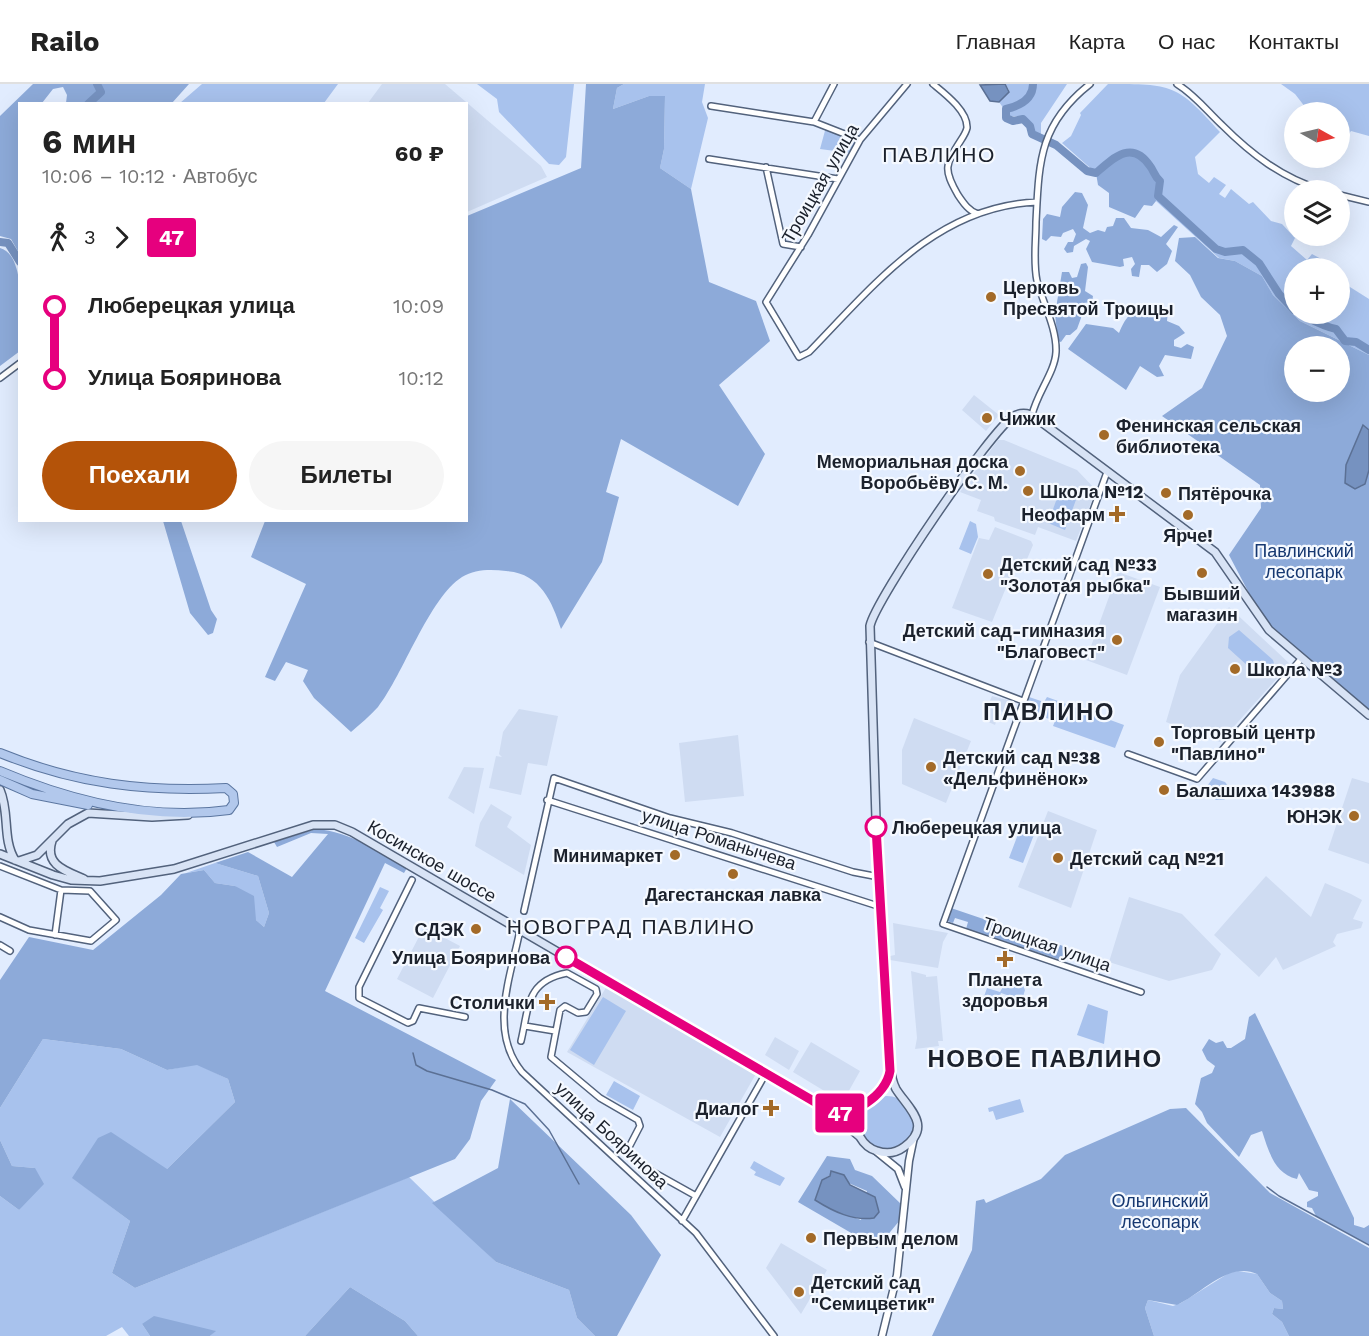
<!DOCTYPE html>
<html lang="ru">
<meta charset="utf-8">
<style>
body{margin:0;font-family:"Work Sans",sans-serif;background:#f6f6f6;color:#222;height:100vh;display:flex;flex-direction:column;font-size:22px;white-space:nowrap}
*{box-sizing:border-box;margin:0}
p{font-size:20px;color:#767676}
.icon{flex:none;width:33px;height:33px;fill:none;stroke:currentColor;stroke-width:2;stroke-linecap:round;stroke-linejoin:round}
.map{position:relative;flex:1;overflow:hidden}
.panel{position:absolute;left:18px;top:18px;width:450px;height:420px;display:flex;flex-direction:column;background:#fff;border-radius:0px;box-shadow:0 6px 24px #0002}
.panel>*{flex:none}
.badge{padding:0 12px;border-radius:4px;font-size:21px;line-height:39px}
.needle{width:39px;rotate:98deg}
.controls{position:absolute;left:1284px;top:18px;display:grid;gap:12px}
.controls a{display:grid;place-items:center;width:66px;height:66px;border-radius:50%;background:#fff;box-shadow:0 6px 24px #0002;font-size:30px}
.map>.badge{position:absolute;translate:-50% -50%;box-shadow:0 0 0 3px #fff}
.legs{display:flex;align-items:center;gap:9px;height:66px;padding:0 24px;font-size:20px}
.legs p{margin-inline-start:auto}
.summary{display:flex;align-items:center;justify-content:space-between;height:102px;padding:0 24px}
h1{font-size:33px;font-weight:700;line-height:45px}
.cta{display:flex;gap:12px;margin-top:auto;padding:12px 24px}
.cta a{flex:1;height:69px;border-radius:36px;background:#b45309;color:#fff;font-size:24px;font-weight:700;line-height:69px;text-align:center}
.cta a+a{background:#f6f6f6;color:#222}
ul{padding:0 24px;list-style:none}
li{display:flex;align-items:center;gap:21px;height:72px;font-size:22px}
li i{display:grid;place-items:center;width:9px;height:100%;margin:0 8px;background:currentColor}
li i::after{content:'';width:15px;height:15px;margin:-8px;border:4px solid;border-radius:50%;background:#fff}
li p{margin-inline-start:auto}
li:first-child i{background:linear-gradient(#0000 50%,currentColor 0)}
li:last-child i{background:linear-gradient(currentColor 50%,#0000 0)}
header{display:flex;align-items:center;gap:36px;box-sizing:border-box;height:84px;padding:0 30px;background:#fff;border-bottom:2px solid #e0e0e0}
header strong{font-size:28px}
nav{display:flex;gap:33px;margin-inline-start:auto;font-size:21px}
.map>svg:first-child{display:block}
</style>
<header>
<strong>Railo</strong>
<nav><a>Главная</a><a>Карта</a><a>О нас</a><a>Контакты</a></nav>
</header>
<div class="map">
<svg width="1369" height="1252" viewBox="0 0 1369 1252">
<rect width="100%" height="100%" fill="#e1ecfe"/>
<path fill="#cfdcf2" d="M382 0H445L541 82 547 93 467 128 466 20 368 19Z
M974 311 999 331 986 347 962 326Z
M998 356H1004L1077 386 1096 406 1076 457 1038 443 1035 451 995 437 994 433 977 427 981 416 960 408Z
M995 443 1031 457 1033 461 1022 487 1014 484 992 538 952 524 979 454 989 456Z
M1118 488 1160 503 1127 591 1086 576Z
M1229 523 1290 580 1220 658 1166 638 1180 591Z
M992 612 1011 617 1007 629 1000 627 995 641 982 635Z
M519 625 558 632 547 682 528 679 521 711 489 704 496 672 502 673 499 670 503 648Z
M914 634 971 657 946 719 902 700V666Z
M738 651 744 712 685 718 679 659Z
M464 683 484 684 474 730 448 714Z
M1352 694 1369 699V780L1328 766Z
M491 720 512 733 507 743 531 761 524 791 475 762 480 739Z
M1048 727 1097 746 1071 824 1018 803Z
M1266 792 1311 833 1325 799 1351 810 1362 816 1353 835 1363 838 1361 844 1337 850 1333 858 1336 862 1283 886 1276 873 1259 893 1214 851Z
M1129 813 1182 830 1221 870 1212 886 1169 897 1109 878Z
M893 839 948 849 943 858 938 884 890 876V872L895 871Z
M424 843 460 862 433 914 397 895Z
M911 887 926 891V893L937 892 943 957H938L939 962 915 965 917 954Z
M607 902 757 988 720 1053 567 968Z
M775 953 799 967 789 986 765 971Z
M811 958 860 987 846 1012 836 1014 793 988Z
M781 1159 827 1186 801 1230 766 1184Z"/>
<path fill="#a8c2ed" d="M202 0H338L324 19H180Z
M477 0H574L566 73 559 81 549 80 499 28 497 15Z
M624 0H705L702 18 708 34 691 105 660 84 664 65 665 12H649L613 25 617 4Z
M1005 0H1067L1041 39V52L1034 48 1033 42 1024 33 1009 32 999 18 1009 6Z
M1108 0C1172 0 1177 0 1220 48L1195 73 1198 90 1209 99 1214 93 1226 101 1219 110 1225 114 1231 105 1249 120 1253 118 1271 137 1282 140 1295 154 1291 162 1307 176 1312 170 1325 177 1327 184H1294V230H1340V192L1343 194 1342 198 1369 215V271L1300 237 1273 211 1262 192 1235 177 1219 174 1156 117 1155 108 1160 97 1153 91 1151 82 1117 70 1096 89 1062 59 1071 52 1081 31 1080 29Z
M1281 0H1369V52L1351 47 1342 60 1340 59V28H1309L1295 10Z
M826 43 853 54 855 61 850 69 820 65Z
M1060 406 1077 413 1065 446 1048 439Z
M970 437 976 440 978 453 971 470 959 465Z
M1239 546 1273 576 1275 583 1271 590 1259 592 1228 564 1229 553Z
M1029 613 1044 618 1047 613 1124 641 1115 664 1053 642 1055 637 1024 626Z
M1213 694 1225 698 1229 703V711L1224 716H1216L1204 706Z
M1023 737 1037 743 1023 779 1009 774Z
M215 779 258 792 269 829 264 843 256 836 235 802 215 799 204 786 186 789Z
M380 803 389 807 380 824 383 826 364 859 355 854Z
M1008 894 1022 899 1025 906 1022 916 1001 909 995 926 981 921 987 904 1000 908Z
M603 913 626 927 594 981 570 966Z
M1088 920 1108 927 1104 960 1077 951Z
M43 955 121 965 167 986 197 980 228 995 235 1018 167 1085 73 1094 130 1137 112 1189 135 1204 409 1093 496 1178 569 1206 577 1234 595 1252H418L405 1237 350 1203 305 1252H210L215 1247 142 1240 150 1252H129L122 1243 106 1252H0V1112L19 1126 35 1084 12 1082 0 1056V1024Z
M614 997 640 1012 633 1026 606 1011Z
M860 1039a27 27 0 1 1 54 0a27 27 0 1 1-54 0Z
M1020 1015 1024 1028 996 1036 993 1027 989 1028 988 1024Z
M754 1077 785 1094 780 1102 754 1091 756 1088 750 1084Z
M1238 1187 1257 1190 1270 1209 1282 1217 1283 1225 1274 1224 1272 1230 1282 1238 1289 1252H1154L1145 1224 1148 1216 1173 1222 1181 1219 1229 1189Z"/>
<path fill="#8daad9" fill-rule="evenodd" d="M33 0H189L172 19H66L67 11 63 3 53 5 42 19 20 20 19 169 11 155 0 152V32Z
M586 0H624L617 4 613 25 649 12H665L664 65 660 84 691 105 709 198 756 217 770 257 719 301 765 370 738 422 621 355 606 408 619 413 602 478 561 545C552 517 540 489 506 487 491 485 475 485 462 493 429 514 403 591 378 623 370 632 360 640 351 648L314 614 303 597 308 586 286 578 275 597 265 593 306 500 251 473 265 437 466 436 467 132 581 84Z
M1125 67 1139 70 1151 83 1161 103 1155 108 1156 117 1152 122 1144 121 1135 134 1109 123V109L1098 101 1096 89 1117 70Z
M1075 108 1082 109 1088 121 1083 144 1090 149 1098 146 1105 148 1107 143 1113 142 1116 134H1124L1131 144 1148 146 1161 153 1174 141 1178 143 1166 160 1172 167 1167 180 1157 188 1149 181H1141L1139 193 1132 192 1131 185 1135 180 1132 173 1123 175 1124 182 1120 183 1092 178 1086 165 1090 157 1086 155 1074 162 1073 168 1067 169 1064 165 1068 158H1073L1076 150 1073 145 1063 149 1061 153 1051 152 1046 157 1042 155 1043 135 1047 130 1060 133 1062 123Z
M1195 153 1218 174 1235 177 1262 192 1273 211 1300 237 1369 271V346L1363 341 1346 381 1361 403 1369 386V626L1274 546 1251 513 1229 471 1261 424 1260 401 1162 332 1202 304 1227 252 1220 231 1201 213 1190 191 1175 177 1179 154ZM1294 262H1340V308H1294Z
M0 164C28 171 20 244 20 267L0 282Z
M1086 179 1088 183 1085 207 1093 212 1092 218 1083 219 1081 234 1077 245 1070 251H1066L1061 258 1058 257 1055 230 1062 188H1069L1072 194 1077 193 1081 180Z
M1153 221 1168 226 1167 237 1179 242 1185 249 1174 256V262L1181 264 1187 260 1194 263 1191 275 1165 271 1159 282 1164 292 1157 293 1140 282 1126 306 1068 265 1086 240 1113 244 1119 249C1126 232 1134 222 1153 221Z
M163 437H181L211 526 217 535 213 549 208 551 190 529Z
M316 745C351 748 378 767 407 784L404 789 385 779 325 907 496 996 481 1017 470 1055 455 1075 135 1204 112 1189 130 1137 72 1094 98 1054 111 1048 167 1085 235 1018 228 995 197 981 167 986 121 965 43 955 0 1024V896L29 853 93 866 161 811 181 790 204 786 215 799 235 802 254 812 256 836 264 843 269 829 258 792 215 779 248 768 292 793 328 750 311 749 277 763 274 758Z
M951 824 1066 863 1061 876 966 845 968 838 955 834 953 839 947 837Z
M1255 929 1354 1134V1141L1364 1144 1369 1141V1161L1316 1132 1312 1124 1307 1123V1118L1318 1112V1108L1309 1106 1299 1089 1297 1095C1274 1089 1269 1068 1262 1047L1251 1051 1239 1073 1207 1039 1202 1028 1195 1020 1201 994 1212 989 1215 982 1207 976 1202 966 1209 955 1216 959 1223 957 1227 964H1231L1245 955 1249 933Z
M510 1015 631 1131 661 1171 617 1252H595L577 1234 569 1206 496 1178 432 1119 498 1084Z
M1186 1024 1270 1109 1369 1164V1252H1289L1282 1238 1272 1230 1274 1224 1283 1225 1282 1217 1270 1209 1257 1190C1229 1177 1201 1210 1177 1221L1148 1216 1145 1224 1154 1252H932L972 1166 976 1117 984 1115 986 1119 1041 1095 1065 1071 1170 1025Z
M0 1056 12 1082 35 1084 44 1100 19 1126 0 1112Z
M827 1072 850 1075 855 1086 872 1092 901 1120 900 1136 877 1164 798 1118ZM830 1091 867 1107 861 1136 824 1121 822 1096Z
M350 1203 405 1237 418 1252H305Z
M154 1232 216 1247 210 1252H150L142 1240Z"/>
<path fill="#7692c0" stroke="#5b7094" stroke-width="1.5" d="M1005 0 1009 8 999 18 990 17 980 1Z
M1363 341 1369 346V386L1365 400 1355 405 1345 399 1346 381Z
M831 1087 844 1091 850 1101 875 1113 879 1128 874 1134C853 1137 834 1128 815 1116L822 1096 830 1092Z"/>
<g fill="none" stroke-linecap="round" stroke-linejoin="round">
<path stroke="#5b7094" stroke-width="1.5" d="M413 969 416 981 427 987 492 1006 525 1020 549 1046 579 1100
M1267 1103 1279 1112 1369 1161"/>
<path stroke="#7692c0" stroke-width="8" d="M1033 0C1033 16 1019 22 1006 25V34L1013 37 1023 35 1030 42 1032 50 1056 61 1087 87 1096 89C1113 74 1132 55 1150 82 1154 87 1154 92 1160 97L1158 112 1216 165 1225 168 1243 166 1259 179 1279 210 1294 226
M88 20 101 8 97 0
M0 158 8 159 20 178
M1300 230C1312 236 1324 243 1336 245L1345 257 1356 258 1369 266"/>
<g stroke="#52627c" stroke-width="8">
<path id="minor" d="M907 0 860 56 808 151 766 218 799 273 809 268C874 201 936 122 1037 118
M933 0C944 9 968 27 967 44 966 48 963 53 961 56 945 81 943 85 958 111 964 120 969 127 978 130
M1177 0C1195 11 1207 27 1222 41 1251 70 1282 94 1322 106
M711 22 814 38 860 56
M814 38 834 0
M709 75 838 95
M766 83 783 160 801 163
M1340 111 1369 118
M0 294 20 279
M1032 331C1037 309 1055 288 1056 268 1057 245 1043 219 1037 197 1033 178 1036 157 1036 138 1039 78 1039 40 1090 0
M1107 388 943 840 1141 908
M869 558 1023 617
M1128 670 1197 695 1301 575
M547 716 881 823
M0 782 61 806 90 807 116 836 91 857 29 846 0 833
M412 796 359 903V914L408 939 413 937 419 924 465 933
M524 827 554 694 670 734 732 749 853 788 879 793
M520 846C511 892 488 947 522 988L696 1149 774 1252
M55 851 61 806
M0 861 10 867
M525 942 555 947
M521 957C529 923 526 897 567 889L596 905 597 910 586 928 578 929 565 922 560 926 551 973 600 1014 638 1036 640 1042 627 1067 637 1079 696 1112
M682 1137 766 989"/>
</g>
<g stroke="#52627c" stroke-width="9">
<path id="tertiary" d="M877 1068 898 1085 905 1103
M882 1252 897 1191 909 1077 914 1053"/>
</g>
<g stroke="#52627c" stroke-width="10">
<path id="secondary" d="M0 706C10 729 2 755 15 776
M52 757C44 781 66 787 84 795
M0 770 53 791 71 796 100 797 174 785 313 741H335L352 748 827 1025 859 1052
M19 777 37 771 68 740 88 729 152 733 188 731
M890 982C890 989 889 995 886 1001 876 1018 844 1022 860 1053 864 1060 870 1065 877 1067 886 1070 896 1069 904 1063 934 1042 907 1023 896 1005 892 998 891 990 890 982L876 735 870 542C875 516 992 344 1014 332 1022 328 1029 329 1036 334L1215 468 1269 546 1369 631
M832 1027 844 1028 861 1021"/>
</g>
<g stroke="#5b76a0" stroke-width="10">
<path id="primary" d="M0 669C76 700 145 708 226 704L233 710 234 719 229 726C151 737 71 717 0 687
M0 696 32 710 88 721"/>
</g>
<use href="#minor" stroke="#fff" stroke-width="5"/>
<use href="#tertiary" stroke="#fff" stroke-width="6"/>
<use href="#secondary" stroke="#d8e3f5" stroke-width="7"/>
<use href="#primary" stroke="#b2c8ec" stroke-width="8"/>
</g>
<g fill="none" stroke-linecap="round" stroke-linejoin="round">
<g stroke="#fff" stroke-width="14">
<path id="line-1" d="M566 873 827 1025C851 1035 886 1012 890 987L876 743"/>
</g>
<use href="#line-1" stroke="#e6007e" stroke-width="9"/>
</g>
<g fill="#a36a28" stroke="#f5f9ff" stroke-width="2">
<circle cx="991" cy="213" r="6"/>
<circle cx="987" cy="334" r="6"/>
<circle cx="1104" cy="351" r="6"/>
<circle cx="1020" cy="387" r="6"/>
<circle cx="1028" cy="407" r="6"/>
<circle cx="1166" cy="409" r="6"/>
<path d="M1114 421h6v6h6v6h-6v6h-6v-6h-6v-6h6z"/>
<circle cx="1188" cy="431" r="6"/>
<circle cx="1202" cy="489" r="6"/>
<circle cx="988" cy="490" r="6"/>
<circle cx="1117" cy="556" r="6"/>
<circle cx="1235" cy="585" r="6"/>
<circle cx="1159" cy="658" r="6"/>
<circle cx="931" cy="683" r="6"/>
<circle cx="1164" cy="706" r="6"/>
<circle cx="1354" cy="732" r="6"/>
<circle cx="675" cy="771" r="6"/>
<circle cx="1058" cy="774" r="6"/>
<circle cx="733" cy="790" r="6"/>
<circle cx="476" cy="845" r="6"/>
<path d="M1002 866h6v6h6v6h-6v6h-6v-6h-6v-6h6z"/>
<path d="M544 909h6v6h6v6h-6v6h-6v-6h-6v-6h6z"/>
<path d="M768 1015h6v6h6v6h-6v6h-6v-6h-6v-6h6z"/>
<circle cx="811" cy="1154" r="6"/>
<circle cx="799" cy="1208" r="6"/>
</g>
<g fill="#fff" stroke="#e6007e" stroke-width="3">
<circle cx="876" cy="743" r="10"/>
<circle cx="566" cy="873" r="10"/>
</g>
<g text-anchor="middle" dominant-baseline="central" stroke-width="4.5" stroke-linejoin="round" paint-order="stroke">
<g font-size="18" fill="#1b212c" stroke="#f5f9ff">
<text transform="translate(820 99) rotate(-60)">Троицкая улица</text>
<text transform="translate(719 755) rotate(18)">улица Романычева</text>
<text transform="translate(432 777) rotate(30)">Косинское шоссе</text>
<text transform="translate(1047 860) rotate(19)">Троицкая улица</text>
<text transform="translate(612 1051) rotate(43)">улица Бояринова</text>
</g>
<g font-size="18" font-weight="bold" fill="#1b212c" stroke="#f5f9ff" text-anchor="start">
<text x="1003" y="203">Церковь<tspan x="1003" dy="21">Пресвятой Троицы</tspan></text>
<text x="999" y="334">Чижик</text>
<text x="1116" y="341">Фенинская сельская<tspan x="1116" dy="21">библиотека</tspan></text>
<text x="1008" y="377" text-anchor="end">Мемориальная доска<tspan x="1008" dy="21">Воробьёву С. М.</tspan></text>
<text x="1040" y="407">Школа №12</text>
<text x="1178" y="409">Пятёрочка</text>
<text x="1105" y="430" text-anchor="end">Неофарм</text>
<text x="1188" y="451" text-anchor="middle">Ярче!</text>
<text x="1000" y="480">Детский сад №33<tspan x="1000" dy="21">"Золотая рыбка"</tspan></text>
<text x="1202" y="509" text-anchor="middle">Бывший<tspan x="1202" dy="21">магазин</tspan></text>
<text x="1105" y="546" text-anchor="end">Детский сад-гимназия<tspan x="1105" dy="21">"Благовест"</tspan></text>
<text x="1247" y="585">Школа №3</text>
<text x="1171" y="648">Торговый центр<tspan x="1171" dy="21">"Павлино"</tspan></text>
<text x="943" y="673">Детский сад №38<tspan x="943" dy="21">«Дельфинёнок»</tspan></text>
<text x="1176" y="706">Балашиха 143988</text>
<text x="1342" y="732" text-anchor="end">ЮНЭК</text>
<text x="663" y="771" text-anchor="end">Минимаркет</text>
<text x="1070" y="774">Детский сад №21</text>
<text x="733" y="810" text-anchor="middle">Дагестанская лавка</text>
<text x="464" y="845" text-anchor="end">СДЭК</text>
<text x="1005" y="895" text-anchor="middle">Планета<tspan x="1005" dy="21">здоровья</tspan></text>
<text x="535" y="918" text-anchor="end">Столички</text>
<text x="759" y="1024" text-anchor="end">Диалог</text>
<text x="823" y="1154">Первым делом</text>
<text x="811" y="1198">Детский сад<tspan x="811" dy="21">"Семицветик"</tspan></text>
</g>
<g font-size="18" fill="#163871" stroke="#f5f9ff">
<text x="1304" y="466">Павлинский<tspan x="1304" dy="21">лесопарк</tspan></text>
<text x="1160" y="1116">Ольгинский<tspan x="1160" dy="21">лесопарк</tspan></text>
</g>
<g font-size="18" font-weight="bold" fill="#1b212c" stroke="#f5f9ff" text-anchor="start">
<text x="892" y="743">Люберецкая улица</text>
<text x="550" y="873" text-anchor="end">Улица Бояринова</text>
</g>
<g font-size="21" letter-spacing="1.5" fill="#1b212c" stroke="#f5f9ff">
<text x="939" y="70">ПАВЛИНО</text>
<text x="631" y="842">НОВОГРАД ПАВЛИНО</text>
</g>
<g font-size="24" font-weight="bold" letter-spacing="1.5" fill="#1b212c" stroke="#f5f9ff">
<text x="1049" y="628">ПАВЛИНО</text>
<text x="1045" y="975">НОВОЕ ПАВЛИНО</text>
</g>
</g>
</svg>
<div class="controls">
<a><svg class="needle" viewBox="-14 -14 28 28"><path d="M0-13l5 13h-10z" fill="#e53935"/><path d="M0 13l5-13h-10z" fill="#767676"/></svg></a>
<a><svg class="icon" aria-label="layers" viewBox="0 0 24 24"><path d="M12 4l9 5-9 5-9-5zM3 14l9 5 9-5"/></svg></a>
<a>+</a>
<a>−</a>
</div>
<b class="badge" style="left:840px;top:1029px;background:#e6007e;color:#fff">47</b>
<section class="panel">
<div class="summary"><div><h1>6 мин</h1><p>10:06 – 10:12 · Автобус</p></div><b>60 ₽</b></div>
<div class="legs"><svg class="icon" aria-label="walk" viewBox="0 0 24 24"><circle cx="13" cy="4" r="2"/><path d="M13 8l-2 6 4 7M11 14l-3 7M7 12l3-4h3l4 4"/></svg>3<svg class="icon" aria-label="forward" viewBox="0 0 24 24"><path d="M9 5l7 7-7 7"/></svg><b class="badge" style="background:#e6007e;color:#fff">47</b></div>
<ul>
<li><i style="color:#e6007e"></i><b>Люберецкая улица</b><p>10:09</p></li>
<li><i style="color:#e6007e"></i><b>Улица Бояринова</b><p>10:12</p></li>
</ul>
<div class="cta"><a>Поехали</a><a>Билеты</a></div>
</section>
</div>
